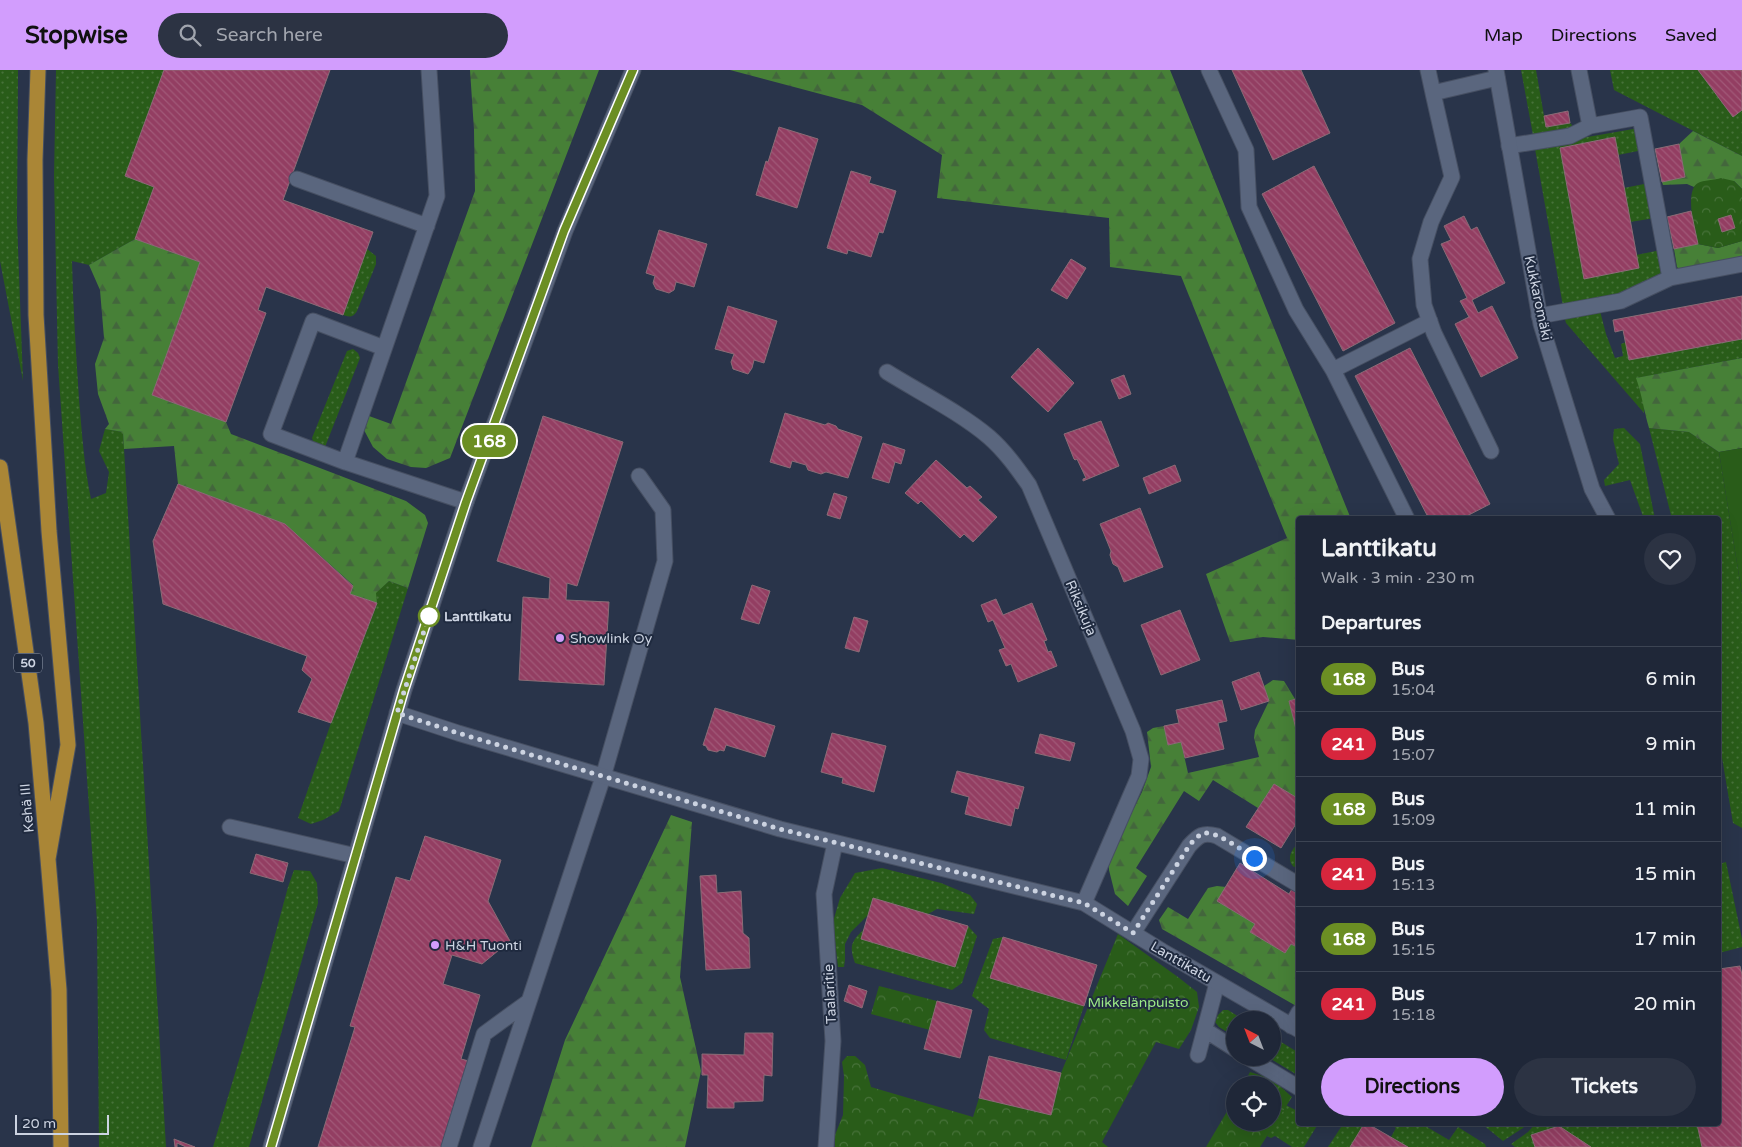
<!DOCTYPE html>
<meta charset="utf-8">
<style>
body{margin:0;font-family:"Varela Round",sans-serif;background:#2c3343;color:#f1f3f6;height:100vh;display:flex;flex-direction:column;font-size:19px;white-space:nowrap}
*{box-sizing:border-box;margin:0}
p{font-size:16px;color:#a1a5ae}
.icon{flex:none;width:28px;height:28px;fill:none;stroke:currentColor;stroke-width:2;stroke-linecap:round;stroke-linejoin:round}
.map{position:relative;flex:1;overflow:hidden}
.drawer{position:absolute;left:1296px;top:446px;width:425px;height:610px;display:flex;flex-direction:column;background:#1f2738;border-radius:5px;box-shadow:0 5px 20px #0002,0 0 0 1px #3c4453}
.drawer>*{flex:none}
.badge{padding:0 10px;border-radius:16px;font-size:18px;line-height:32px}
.needle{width:32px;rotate:318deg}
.buttons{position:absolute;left:1226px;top:941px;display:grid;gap:10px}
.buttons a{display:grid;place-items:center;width:55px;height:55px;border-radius:50%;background:#1f2738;box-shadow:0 5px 20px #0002,0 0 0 1px #3c4453;font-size:25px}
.scale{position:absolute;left:15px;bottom:12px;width:94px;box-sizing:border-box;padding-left:5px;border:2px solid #ccd3e1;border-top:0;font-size:14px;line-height:18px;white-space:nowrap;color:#ccd3e1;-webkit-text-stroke:4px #1f2a3f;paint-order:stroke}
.you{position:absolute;width:25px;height:25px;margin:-12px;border:4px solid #fff;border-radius:50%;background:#1a73e8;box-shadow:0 0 0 8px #1a73e833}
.map>.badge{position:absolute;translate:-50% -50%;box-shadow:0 0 0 2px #fff}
h2{padding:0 25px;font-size:19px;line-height:45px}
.round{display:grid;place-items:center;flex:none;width:52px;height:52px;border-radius:26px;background:#2c3343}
.head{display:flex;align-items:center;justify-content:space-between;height:85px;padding:0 25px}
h1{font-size:24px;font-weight:700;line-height:38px}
.action{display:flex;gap:10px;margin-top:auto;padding:10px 25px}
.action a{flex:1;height:58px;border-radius:30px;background:#d29dfd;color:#111;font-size:20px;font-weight:700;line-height:58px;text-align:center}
.action a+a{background:#2c3343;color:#f1f3f6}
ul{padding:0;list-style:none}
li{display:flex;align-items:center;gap:15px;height:65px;padding:0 25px;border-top:1px solid #3c4453}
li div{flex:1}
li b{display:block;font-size:19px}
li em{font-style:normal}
li .badge{min-width:55px;font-weight:700;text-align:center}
header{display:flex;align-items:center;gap:30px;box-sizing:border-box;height:70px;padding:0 25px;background:#d29dfd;color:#111}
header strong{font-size:24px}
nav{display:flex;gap:28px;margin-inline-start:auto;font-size:18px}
.search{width:350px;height:45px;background:#2c3343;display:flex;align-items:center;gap:12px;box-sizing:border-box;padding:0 18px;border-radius:28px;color:#a1a5ae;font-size:19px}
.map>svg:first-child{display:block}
</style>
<header>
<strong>Stopwise</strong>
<div class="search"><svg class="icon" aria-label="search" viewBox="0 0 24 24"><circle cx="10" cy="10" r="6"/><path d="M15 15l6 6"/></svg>Search here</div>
<nav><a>Map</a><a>Directions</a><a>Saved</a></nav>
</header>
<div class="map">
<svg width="1742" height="1077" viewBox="0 0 1742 1077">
<defs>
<pattern id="grass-dots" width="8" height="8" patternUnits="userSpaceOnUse" patternTransform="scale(1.25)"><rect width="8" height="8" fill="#295c19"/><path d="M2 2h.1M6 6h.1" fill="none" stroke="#47723a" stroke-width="1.8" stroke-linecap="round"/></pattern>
<pattern id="forest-firs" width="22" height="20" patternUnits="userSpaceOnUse" patternTransform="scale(1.25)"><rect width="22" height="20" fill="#478037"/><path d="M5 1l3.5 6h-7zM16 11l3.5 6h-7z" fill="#43663c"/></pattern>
<pattern id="park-crowns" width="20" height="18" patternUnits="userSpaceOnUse" patternTransform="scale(1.25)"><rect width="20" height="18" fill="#295c19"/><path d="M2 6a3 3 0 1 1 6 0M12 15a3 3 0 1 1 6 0" fill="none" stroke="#47723a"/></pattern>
<pattern id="building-back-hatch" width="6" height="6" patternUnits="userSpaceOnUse" patternTransform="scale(1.25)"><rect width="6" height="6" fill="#933e62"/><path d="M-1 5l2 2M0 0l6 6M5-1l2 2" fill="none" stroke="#a15978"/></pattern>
</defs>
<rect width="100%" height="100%" fill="#29344a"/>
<path fill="url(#grass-dots)" d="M0 0H18L17 150 23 311 0 191Z
M56 0H164L125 106 154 117 135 169 89 195 72 191C73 237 76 283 79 329 82 363 84 396 91 429L106 423 109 402 99 381 105 359 123 362 166 1077H99L97 851 58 295 54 106Z
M1521 0H1536L1546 57 1570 53 1572 55 1570 60 1533 65Z
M1610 0H1698L1733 47 1742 40V86L1614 20Z
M1639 58 1643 80 1618 85 1614 67 1560 78 1584 209 1639 198 1636 185 1661 180 1665 203 1620 226 1563 236 1535 79 1536 76Z
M1649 113 1655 148 1630 152 1624 118Z
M367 179 376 186V194L357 241C353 248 349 247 343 245Z
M1600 241 1606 264 1615 288 1623 286 1621 274 1626 272 1629 290 1742 269V288L1637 308 1644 331V343L1566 253 1564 246Z
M353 279 358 283 360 288 325 377 314 374 312 368 347 281Z
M1624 358 1640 374 1655 449H1644L1630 410 1605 416 1604 410 1619 394 1613 369 1614 359Z
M1649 358 1689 362 1719 382 1742 524V758L1733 753 1719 670V449H1672Z
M389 511 408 518 339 741 323 750 311 754 298 748 331 653 377 534 375 523Z
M1299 773V796L1294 797C1286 790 1291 779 1299 773Z
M1726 792 1742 869V877L1719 883V794Z
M882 798 941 813 970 825 977 834 974 844 937 839 928 844 873 828 868 845 851 862 845 874V890L844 897H838L833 852 840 828 855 803Z
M294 800 310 801 317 813 318 833 249 1077H213L262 913 288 817Z
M968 856 977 866 962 913 952 920 855 893C849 876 851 872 863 860L861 869 955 897Z
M1003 867 991 908 1084 936 1066 990 990 968 984 960 989 939 972 926 993 869Z
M1223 940H1228L1244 950H1235V967L1219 957 1215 952 1218 945Z
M1273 967 1299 983V1006L1269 988H1272Z
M1286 1035 1299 1042V1054H1318L1304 1077H1292L1275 1066 1271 1068 1267 1066Z
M1343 1054H1364L1350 1077H1328Z
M1389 1054H1422L1449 1070 1458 1057 1485 1074 1486 1077H1408L1391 1067 1396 1058Z
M1482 1054H1526L1523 1058 1503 1071Z
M1535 1054H1697L1702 1077H1591L1558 1056 1531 1065 1535 1077H1515L1511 1074 1528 1062Z"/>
<path fill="url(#forest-firs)" d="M470 0H599L450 388 426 398 411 397 387 389 373 377 364 360 369 346 391 354 475 121 474 60Z
M730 0H1170L1351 449H1299V570L1263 567 1230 572 1206 504 1287 468 1181 206 1110 197 1109 148 937 128 942 85 862 35Z
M1693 61 1742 86V119L1734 111C1722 111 1702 108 1694 117L1687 114 1663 115 1662 112 1685 107 1679 74Z
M135 169 200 192 152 325 226 352 231 364 406 431 425 445 428 453 408 518 389 511 376 523 377 533 350 524 353 515 285 454 178 414 174 376 124 379 123 362 105 359 109 354 98 324 95 294 104 268 100 220 89 195Z
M1742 171V189L1680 200 1677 197 1674 179 1698 174 1718 178Z
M1742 288V378L1719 382 1689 362 1649 358C1644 341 1642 325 1636 308Z
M1273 610 1284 611 1295 629 1289 631 1296 659 1299 658V729L1274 714 1258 738 1213 710 1199 731 1184 721 1136 798 1147 806 1128 836 1115 824 1109 800V788L1142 722 1151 697 1147 662 1153 658 1164 656 1168 675 1181 672 1188 703 1259 687 1254 668 1255 660 1269 631 1264 616Z
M671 745 692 752 680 907 701 1001 685 1077H531L565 970Z
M1217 816 1226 817 1217 831 1255 854 1250 862 1285 883 1291 874 1299 878 1298 937 1162 859 1159 850 1168 837 1188 849 1208 818Z"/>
<path fill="url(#park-crowns)" d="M1721 108 1734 111 1742 119V171L1718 178 1698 174C1695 162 1684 121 1698 113 1703 110 1715 110 1721 108Z
M1118 864 1178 907 1197 922 1199 937 1191 960 1179 979 1156 972 1102 1072 1108 1077H835V1065L843 1045 844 1006 842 992 847 986H855L865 995 871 1017 973 1047 979 1028 1051 1045 1061 1003Z
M879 916 937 931 930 960 871 944Z
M1250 1002 1272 1009 1292 1027 1260 1077H1206L1235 1028V1052H1272V1015H1243Z"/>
<path fill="#295c19" d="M1742 378V524L1719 382Z"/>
<path fill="url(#building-back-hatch)" stroke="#8b6c76" d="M164 0H330L283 130 373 162 343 245 266 217 258 240 266 243 226 352 152 325 200 192 135 169 154 117 125 106Z
M1232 0H1301L1330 63 1273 90Z
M1698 0H1742V40L1733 47Z
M1568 41 1570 53 1546 57 1544 46Z
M779 57 818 69 797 138 756 125 766 91 768 92Z
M1615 67 1639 198 1584 209 1560 78Z
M1679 74 1685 107 1662 112 1655 79Z
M1314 96 1395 253 1343 281 1262 124Z
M851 101 871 107 869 113 896 121 883 163 879 162 871 187 848 180 847 184 827 178Z
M1691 141 1698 174 1674 179 1667 147Z
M1731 145 1735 158 1722 162 1718 149Z
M1464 146 1471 160 1477 157 1505 213 1472 230 1478 243 1492 236 1518 288 1481 307 1455 254 1469 247 1460 231 1467 228 1441 174 1451 170 1444 156Z
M659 160 707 174 694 217 676 212 674 220 669 223 656 219 653 213 655 206 646 203Z
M1071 189 1086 198 1067 229 1051 220Z
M1742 226V269L1629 290 1623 260 1615 262 1613 250Z
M728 236 777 251 764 293 754 290 752 298 748 304 733 299 731 292 734 284 715 279Z
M1038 278 1074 313 1048 342 1011 307Z
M1410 278 1490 434 1461 449H1429L1355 306Z
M1124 305 1131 324 1119 329 1111 310Z
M785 343 825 355 828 353 836 356 838 359 862 367 848 408 826 402 821 404 808 400 806 395 792 391 790 398 770 392Z
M543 346 623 372 577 516 567 513 566 530 609 532 604 615 519 610 523 527 549 529 550 508 497 491Z
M1101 351 1119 396 1083 411V409L1086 408 1077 389 1075 390 1074 389 1064 364Z
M883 373 905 380 901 394 895 392 889 413 872 408Z
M936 390 967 418 970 416 982 427 978 430 997 447 973 472 964 464 960 468 921 431 918 434 905 423Z
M1175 395 1181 411 1149 424 1143 408Z
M178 414 285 454 353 516 350 524 377 533 331 653 298 642 312 609 302 600 307 586 163 534 153 471Z
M834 423 847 427 840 449 827 445Z
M1140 438 1163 497 1124 512 1118 497 1113 494 1110 485 1111 481 1100 454Z
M752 515 770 521 759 554 741 549Z
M996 529 1003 545 1032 533 1047 570 1044 571 1048 582 1051 581 1057 596 1018 612 1011 594 1006 596 999 580 1005 578 993 550 988 552 981 535Z
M1180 540 1200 590 1161 605 1141 555Z
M854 547 868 551 859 582 845 578Z
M1259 602 1269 631 1241 640 1232 612Z
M1299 628V658L1296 659 1289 631Z
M1222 630 1227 651 1218 653 1224 679 1185 688 1181 672 1168 675 1164 656 1179 653 1176 640Z
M715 638 775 656 765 687 726 675 724 681 720 680 717 682 708 680 706 676 703 675Z
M832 663 886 676 874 722 842 713 843 708 821 702Z
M1040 664 1075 673 1070 691 1035 683Z
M957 701 1024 717 1018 739 1015 738 1011 756 965 744 969 727 951 722Z
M1274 714 1299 729V749L1281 778 1246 757Z
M425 766 501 790 488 831 510 871 482 894 452 885 443 914 480 925 461 989 469 991 442 1077H318L355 957 350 956 396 807 410 811Z
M256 784 288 793 283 812 250 803Z
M1240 793 1289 824 1293 817 1299 821V878L1291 874 1285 883 1250 862 1255 854 1217 831Z
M716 805 717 823 741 821 743 863 749 868 750 898 706 900 700 806Z
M873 828 968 856 955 897 861 869Z
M1003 867 1097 895 1084 936 990 908Z
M1740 896 1742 905V1077H1702L1697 1054H1719V899Z
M849 915 867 921 862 938 844 931Z
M937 931 972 940 960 988 924 979Z
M745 963H773L772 1006 764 1005 763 1031 734 1032V1038H707L708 1005H702V984L744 985Z
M989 986 1061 1003 1051 1045 979 1028Z
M1364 1054H1368L1408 1077H1350Z
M1559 1056 1591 1077H1535L1531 1065Z
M174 1069 195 1077H186L177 1073V1077H175Z"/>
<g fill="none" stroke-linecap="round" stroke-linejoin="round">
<g stroke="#464f62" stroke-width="17">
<path id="lane" d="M429 0 437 126 345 392 466 432
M1209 0 1246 80 1249 137 1296 240 1333 300
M1428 0 1433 23 1497 8
M1579 0 1590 56 1640 47 1670 208 1742 194
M1433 23 1452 107 1431 152 1420 189 1424 235 1434 263 1491 381
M1509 76 1570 66 1590 56
M297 109 427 156
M1539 246 1621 231 1670 208
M345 392 271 364 313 251 384 278
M1407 449 1333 300 1430 251
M230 757 356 786
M1133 863 1189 776C1199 765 1203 762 1217 766L1299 815
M1291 956 1299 942
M1205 960 1235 979
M1198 985 1217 913
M1249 988 1299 1018
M449 1077 484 964 528 932
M481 1077 603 707 665 491 663 440 639 406"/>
</g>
<g stroke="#464f62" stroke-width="17">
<path id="street" d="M1496 0 1541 254 1592 419 1608 449
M887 302C919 322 961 343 989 367 1005 381 1017 398 1029 415L1133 661 1141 689 1139 706 1084 833
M397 643 458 663 780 759 1084 833 1162 881 1299 960
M271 1077 404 620 466 432 565 161 633 0
M826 1077 833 971 824 824 835 773"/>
</g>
<g stroke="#464f62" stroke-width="17">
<path id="highway" d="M38 0 35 90 36 245 49 461 68 675 48 789
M0 397 36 653 48 789 59 920 61 1077"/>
</g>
<use href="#lane" stroke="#5a667e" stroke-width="15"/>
<use href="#street" stroke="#5a667e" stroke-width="15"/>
<use href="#highway" stroke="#aa8636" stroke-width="15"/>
</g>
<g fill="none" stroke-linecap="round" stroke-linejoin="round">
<g stroke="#fff" stroke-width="11">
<path id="line" d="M271 1077 404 620 466 432 564 161 633 0"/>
</g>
<use href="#line" stroke="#6b8e23" stroke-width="8"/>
<path stroke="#ccd3e1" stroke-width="5" stroke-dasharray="0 9" d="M429 546 397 643 458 663 780 759 1084 833 1133 863 1189 776C1193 771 1198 765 1204 763 1217 761 1243 781 1254 788"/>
</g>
<circle fill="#fff" stroke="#6b8e23" stroke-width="2.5" cx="429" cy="546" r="10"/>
<g fill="#d29dfd" stroke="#1f2a3f" stroke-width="2">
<circle cx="560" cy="568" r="5"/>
<circle cx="435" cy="875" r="5"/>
</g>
<g text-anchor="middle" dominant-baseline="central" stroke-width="4" stroke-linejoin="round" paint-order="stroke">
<rect fill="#1f2a3f" stroke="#98a0b0" stroke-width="1" x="14" y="583.5" width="28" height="19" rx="4"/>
<g font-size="12" font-weight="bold" fill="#ccd3e1">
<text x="28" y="593">50</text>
</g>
<g font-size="14" fill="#ccd3e1" stroke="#1f2a3f">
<text transform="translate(1538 228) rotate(78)">Kukkaromäki</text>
<text transform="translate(1081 538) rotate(67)">Riksikuja</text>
<text transform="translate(27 738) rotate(-95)">Kehä III</text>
<text transform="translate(1181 892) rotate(30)">Lanttikatu</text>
<text transform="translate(830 924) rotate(-93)">Taalaritie</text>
</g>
<g font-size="14" font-weight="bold" fill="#ccd3e1" stroke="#1f2a3f" text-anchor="start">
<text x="444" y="546">Lanttikatu</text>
</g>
<g font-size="14" fill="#ccd3e1" stroke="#1f2a3f" text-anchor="start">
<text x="570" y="568">Showlink Oy</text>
<text x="445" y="875">H&amp;H Tuonti</text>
</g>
<g font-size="14" fill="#9cea87" stroke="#1f2a3f">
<text x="1138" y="932">Mikkelänpuisto</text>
</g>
</g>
</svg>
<div class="buttons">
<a><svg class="needle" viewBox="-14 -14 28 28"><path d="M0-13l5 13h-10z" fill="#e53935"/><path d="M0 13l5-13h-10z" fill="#a1a5ae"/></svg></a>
<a><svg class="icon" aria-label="locate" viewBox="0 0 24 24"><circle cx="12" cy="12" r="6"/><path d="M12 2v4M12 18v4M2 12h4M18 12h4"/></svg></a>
</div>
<div class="scale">20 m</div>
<div class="you" style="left:1254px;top:788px"></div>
<b class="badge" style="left:489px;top:371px;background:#6b8e23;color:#fff">168</b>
<section class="drawer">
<div class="head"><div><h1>Lanttikatu</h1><p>Walk · 3 min · 230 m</p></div><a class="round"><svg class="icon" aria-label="heart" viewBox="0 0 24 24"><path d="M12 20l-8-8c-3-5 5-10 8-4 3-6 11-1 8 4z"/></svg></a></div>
<h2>Departures</h2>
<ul>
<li><span class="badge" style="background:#6b8e23;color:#fff">168</span><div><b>Bus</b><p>15:04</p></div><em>6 min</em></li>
<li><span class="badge" style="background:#d7263d;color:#fff">241</span><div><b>Bus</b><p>15:07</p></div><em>9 min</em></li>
<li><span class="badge" style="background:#6b8e23;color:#fff">168</span><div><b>Bus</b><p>15:09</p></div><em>11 min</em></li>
<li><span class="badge" style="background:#d7263d;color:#fff">241</span><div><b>Bus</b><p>15:13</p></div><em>15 min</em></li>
<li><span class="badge" style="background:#6b8e23;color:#fff">168</span><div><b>Bus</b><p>15:15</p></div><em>17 min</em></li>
<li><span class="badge" style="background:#d7263d;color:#fff">241</span><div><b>Bus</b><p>15:18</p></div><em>20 min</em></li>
</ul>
<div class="action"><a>Directions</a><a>Tickets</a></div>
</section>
</div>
